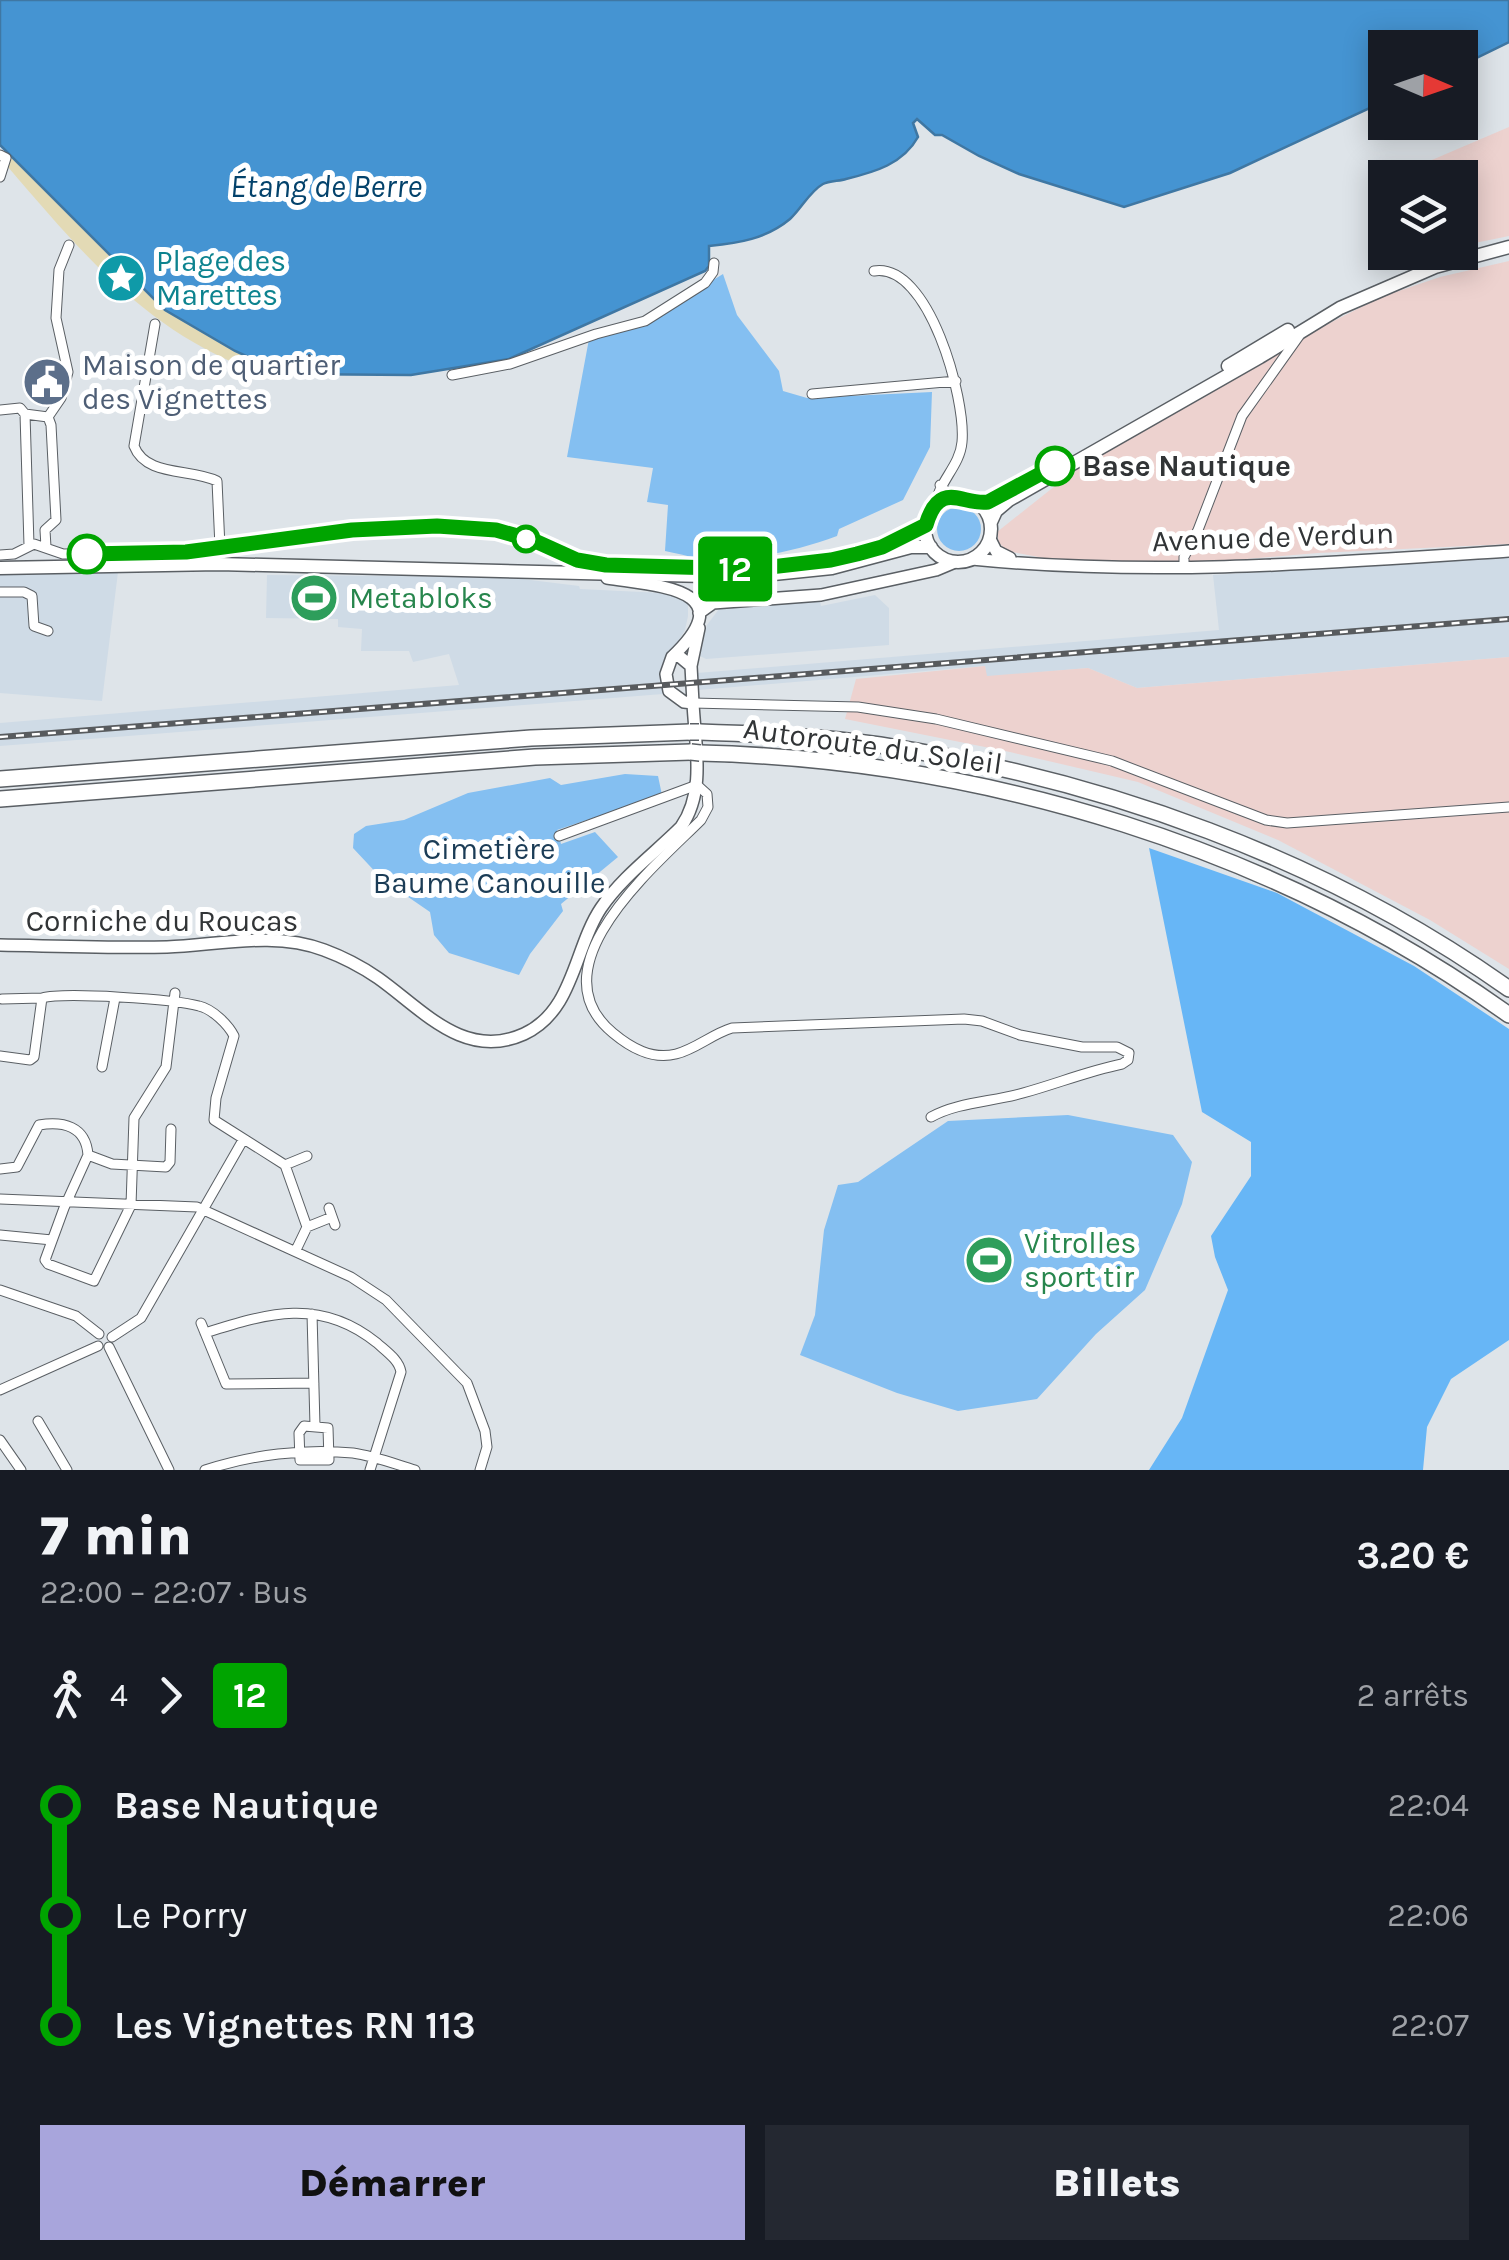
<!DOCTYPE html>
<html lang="fr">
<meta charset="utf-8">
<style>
body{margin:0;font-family:Karla,sans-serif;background:#242831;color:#f1f3f6;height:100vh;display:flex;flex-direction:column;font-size:38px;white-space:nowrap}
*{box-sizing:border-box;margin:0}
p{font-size:32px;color:#9ea1a6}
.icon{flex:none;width:55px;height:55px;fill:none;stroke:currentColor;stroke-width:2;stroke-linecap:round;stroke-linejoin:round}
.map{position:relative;height:1470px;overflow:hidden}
.panel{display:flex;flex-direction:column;background:#171b24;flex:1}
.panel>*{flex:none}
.badge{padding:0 20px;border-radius:8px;font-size:35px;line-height:65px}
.needle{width:65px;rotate:92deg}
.controls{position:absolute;left:1368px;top:30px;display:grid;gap:20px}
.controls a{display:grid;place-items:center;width:110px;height:110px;border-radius:0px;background:#171b24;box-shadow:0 5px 25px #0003;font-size:50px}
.map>.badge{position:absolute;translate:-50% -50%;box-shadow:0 0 0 5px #fff}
.legs{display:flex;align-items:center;gap:15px;height:110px;padding:0 40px;font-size:32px}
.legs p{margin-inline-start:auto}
.summary{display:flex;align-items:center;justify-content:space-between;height:170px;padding:0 40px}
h1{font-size:55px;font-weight:800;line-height:75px}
.primary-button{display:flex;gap:20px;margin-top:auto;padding:20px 40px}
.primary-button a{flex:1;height:115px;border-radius:0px;background:#a8a5dc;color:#111;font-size:40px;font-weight:800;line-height:115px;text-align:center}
.primary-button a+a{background:#242831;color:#f1f3f6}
ul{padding:0 40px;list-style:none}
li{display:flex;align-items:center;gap:35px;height:110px;font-size:38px}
li i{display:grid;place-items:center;width:15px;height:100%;margin:0 12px;background:currentColor}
li i::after{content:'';width:25px;height:25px;margin:-12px;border:8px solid;border-radius:50%;background:#171b24}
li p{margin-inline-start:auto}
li:first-child i{background:linear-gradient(#0000 50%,currentColor 0)}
li:last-child i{background:linear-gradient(currentColor 50%,#0000 0)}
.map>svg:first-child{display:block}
</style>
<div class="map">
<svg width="1509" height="1470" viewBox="0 0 1509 1470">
<rect width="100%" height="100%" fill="#dee4e9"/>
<path fill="#cfdbe6" d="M1509 558V657L1137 688 1088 668 986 677 985 666 698 690 697 673 1219 630 1213 575Z
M49 570 118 572 102 701 0 693V573Z
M267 575 505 577 579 586 580 589 683 594 688 601V616L685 630 662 670 663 694 0 746V723L459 685 449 654 413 662 409 651H361L362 629 338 627V619L266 618Z
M875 595 889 608V645L706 659 700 656 707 625 719 609 820 601 821 606Z"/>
<path fill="#edd2cf" d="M1509 127V236L1460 246V178L1392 177Z
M1509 261V544L1318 553 1198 563 1049 559 1007 551 999 543 997 532 1084 463 1320 328 1381 297 1440 277Z
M1509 657V969L1430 920 1278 840 1138 782 1010 752 845 719 856 679 985 666 987 676 1088 668 1137 688Z"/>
<path fill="#84bff1" d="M723 274 737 315 779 371 783 391 807 398 932 392 930 447 903 500 839 529 837 536C798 550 754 561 712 559 697 559 680 554 665 551L668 505 647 502 653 468 567 457 589 339 633 329Z
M937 529a22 22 0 1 1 44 0a22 22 0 1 1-44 0Z
M625 774 658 776 662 795 557 830 561 844 595 832 618 857 561 904 563 911 530 954 519 975 449 953 434 935 430 912 382 879 353 848 354 834 366 826 404 820 468 793 550 778 561 785Z
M1068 1115 1173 1135 1192 1162 1182 1204 1145 1290 1096 1334 1037 1399 958 1411 897 1393 800 1355 815 1315 824 1230 838 1185 858 1182 948 1121Z"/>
<path fill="#67b6f6" d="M1149 848 1277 893 1414 966 1509 1029V1340L1451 1379 1427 1427 1423 1470H1149L1182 1418 1228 1290 1215 1257 1211 1236 1251 1176V1142L1202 1112Z"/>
<path fill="#e3dab5" d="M12 157 165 310 235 351 287 374 280 379C157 344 88 260 8 167Z"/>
<path fill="#4594d2" stroke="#3f77a3" stroke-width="2.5" d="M0 0H1509V42L1460 66V48H1385V101L1230 173 1124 207 1019 174 979 156 942 135H935L917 119 913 123 918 137C903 164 875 172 846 179 840 181 829 181 823 184 810 191 801 209 790 219 766 239 739 243 709 246V266L705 271 509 359 411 375 287 374 235 351 165 310 0 145Z"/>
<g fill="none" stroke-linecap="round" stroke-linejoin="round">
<g stroke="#5a5f64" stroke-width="11">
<path id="street" d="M0 155 6 158 0 177
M874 271C929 262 966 399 962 442 960 466 939 481 935 505
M155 324 134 446C146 477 190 468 217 481L220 547
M452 375 510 364 596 334 645 321 705 283 713 272 714 263
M812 394 956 381
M0 410 20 408 25 414 48 417
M25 414 29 545
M48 417 61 398 68 372 56 318 59 270 69 245
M940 485 951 497
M46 547 45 530 56 520 51 425 48 417
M0 555 14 554 34 544 63 554 186 552 352 530 437 527 496 530 535 541 577 560 606 565
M1184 568V557L1198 530 1242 416 1299 336
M0 592H24L32 596 34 626 48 631
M693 703 858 707 936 719 1112 761 1266 820 1287 823 1509 807
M559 836 697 785 707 794 708 807 701 820C655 866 533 967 613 1033 631 1048 652 1060 676 1054 696 1049 712 1034 732 1028L964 1019 982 1021 1020 1035 1082 1047H1117L1129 1053 1128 1060 1122 1064C1088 1071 1056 1084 1023 1093 992 1102 958 1102 931 1117
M2 999 42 998
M0 1056 30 1060 34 1057 42 998C64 992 174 999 199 1006 212 1009 228 1024 234 1036L216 1098 214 1120 285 1165 307 1227 296 1250
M102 1067 115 998
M88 1155 64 1208 45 1260 48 1264 94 1281 131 1205 134 1118 166 1067 175 993
M285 1165 307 1156
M0 1169 17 1167 39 1125C63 1121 86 1126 88 1155L112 1164 166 1167 170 1162 171 1129
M0 1199 197 1207 351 1277 386 1300 467 1383 485 1431 487 1447 480 1470
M329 1208 335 1225
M307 1227 332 1217
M0 1235 52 1240
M0 1290 76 1316 99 1334
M312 1314 315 1426
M201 1323 226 1384 314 1383
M205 1333C268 1313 320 1297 377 1343 387 1352 399 1360 401 1372L370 1470
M112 1337 141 1318 243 1140
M109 1347 169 1470
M0 1390 98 1346
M38 1421 67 1470
M304 1426 328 1428 329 1460H300L299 1433Z
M0 1440 21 1470
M205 1470C251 1455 305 1448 353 1453 374 1456 395 1464 415 1470"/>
</g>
<g stroke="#5a5f64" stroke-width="14">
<path id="secondary" d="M990 539 996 551 1010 558
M972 559C1151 577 1330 563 1509 551
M607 578C656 586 745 588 672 657
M699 613 713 603 821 595 936 570 955 562
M691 666 679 656 672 657 666 674 669 691 684 702 693 703 691 666 699 628
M0 945C56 946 111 948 167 947 218 945 275 931 324 950 343 957 362 967 378 978 422 1009 464 1061 524 1034 574 1011 574 948 601 908 622 877 655 853 681 827 706 791 695 745 693 703"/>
</g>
<g stroke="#5a5f64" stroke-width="15">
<path id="primary" d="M1228 366 1288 330
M925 529a33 33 0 1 1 66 0a33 33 0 1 1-66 0Z
M979 503 1016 488
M991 522 996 511 1009 500 1260 357 1340 308 1435 267 1509 247
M875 549 907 536 926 525
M0 568 219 564 746 577 832 568 911 547H931"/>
</g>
<g stroke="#5a5f64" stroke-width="18">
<path id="highway" d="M699 732C759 734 820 736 880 745 1103 780 1323 857 1509 989
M700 753C985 760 1276 848 1509 1015
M0 779 531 738 690 732
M0 799 535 757 691 752"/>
</g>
<use href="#street" stroke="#fff" stroke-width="9"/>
<use href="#secondary" stroke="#fff" stroke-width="11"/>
<use href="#primary" stroke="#fff" stroke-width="12"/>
<use href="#highway" stroke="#fff" stroke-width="15"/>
<g stroke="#585b5e" stroke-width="6">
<path id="rail" d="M0 737 1509 619"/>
</g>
<use href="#rail" stroke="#fff" stroke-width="2.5" stroke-dasharray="8" stroke-linecap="butt"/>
<g stroke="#5a5f64" stroke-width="18" stroke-linecap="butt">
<path id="highway-bridge" d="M690 732H699
M691 752 700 753"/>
</g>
<use href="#highway-bridge" stroke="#fff" stroke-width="15"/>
</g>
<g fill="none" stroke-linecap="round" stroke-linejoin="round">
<g stroke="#fff" stroke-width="22">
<path id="line-1" d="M87 554 186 552 352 530 437 526 496 530 535 541 577 560 606 565 754 569 831 560 857 554 882 547 926 525C940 478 963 506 988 502L1055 466"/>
</g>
<use href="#line-1" stroke="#00a400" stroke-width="15"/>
</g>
<defs>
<g id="sight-disc" transform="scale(2.5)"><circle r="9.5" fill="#0f9aa8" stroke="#fff"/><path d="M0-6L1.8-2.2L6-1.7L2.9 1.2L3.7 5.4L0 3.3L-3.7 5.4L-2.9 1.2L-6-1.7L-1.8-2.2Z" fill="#fff"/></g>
<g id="civic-disc" transform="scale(2.5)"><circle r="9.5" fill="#5c6f8a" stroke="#fff"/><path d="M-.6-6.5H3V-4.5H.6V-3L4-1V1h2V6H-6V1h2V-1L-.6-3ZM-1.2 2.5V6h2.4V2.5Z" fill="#fff"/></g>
<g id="stadium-disc" transform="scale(2.5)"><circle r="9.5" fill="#2e9e5b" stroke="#fff"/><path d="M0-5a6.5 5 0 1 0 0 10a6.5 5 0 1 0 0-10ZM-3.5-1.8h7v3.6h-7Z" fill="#fff"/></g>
</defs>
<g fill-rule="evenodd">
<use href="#sight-disc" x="121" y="278"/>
<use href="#civic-disc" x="47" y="382"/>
<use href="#stadium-disc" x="314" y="598"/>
<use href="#stadium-disc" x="989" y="1260"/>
</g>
<g fill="#fff" stroke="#00a400" stroke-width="5">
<circle cx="1055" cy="466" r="18"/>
<circle cx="526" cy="539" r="12"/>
<circle cx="87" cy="554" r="18"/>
</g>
<g text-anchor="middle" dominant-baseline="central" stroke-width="10" stroke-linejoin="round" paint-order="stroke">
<g font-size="30" fill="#0d838f" stroke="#fff" text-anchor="start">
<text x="156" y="261">Plage des<tspan x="156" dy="34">Marettes</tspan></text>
</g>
<g font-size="30" fill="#4e5e75" stroke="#fff" text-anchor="start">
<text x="82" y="365">Maison de quartier<tspan x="82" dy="34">des Vignettes</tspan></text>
</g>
<g font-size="30" font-weight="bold" fill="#313436" stroke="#fff" text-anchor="start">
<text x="1082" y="466">Base Nautique</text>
</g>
<g font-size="30" fill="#313436" stroke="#fff">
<text transform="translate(1273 537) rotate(-2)">Avenue de Verdun</text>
<text transform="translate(873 746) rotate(8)">Autoroute du Soleil</text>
<text x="162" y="921">Corniche du Roucas</text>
</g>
<g font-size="30" fill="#27864d" stroke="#fff" text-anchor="start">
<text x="349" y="598">Metabloks</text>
<text x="1024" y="1243">Vitrolles<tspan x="1024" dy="34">sport tir</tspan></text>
</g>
<g font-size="30" fill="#1b3c56" stroke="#fff">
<text x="489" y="849">Cimetière<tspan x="489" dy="34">Baume Canouille</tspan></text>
</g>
<g font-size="32" font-style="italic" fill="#03426b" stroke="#fff">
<text x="326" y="186">Étang de Berre</text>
</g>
</g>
</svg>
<div class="controls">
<a><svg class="needle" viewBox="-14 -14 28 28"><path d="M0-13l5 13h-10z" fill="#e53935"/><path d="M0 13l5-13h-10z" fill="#9ea1a6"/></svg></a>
<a><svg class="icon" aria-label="layers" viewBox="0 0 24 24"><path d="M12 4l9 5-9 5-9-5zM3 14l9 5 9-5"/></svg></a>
</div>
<b class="badge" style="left:735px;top:569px;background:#00a400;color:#fff">12</b>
</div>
<section class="panel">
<div class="summary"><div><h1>7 min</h1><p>22:00 – 22:07 · Bus</p></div><b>3.20 €</b></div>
<div class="legs"><svg class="icon" aria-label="walk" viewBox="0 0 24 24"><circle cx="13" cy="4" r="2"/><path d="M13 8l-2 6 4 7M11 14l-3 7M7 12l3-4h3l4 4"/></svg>4<svg class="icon" aria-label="forward" viewBox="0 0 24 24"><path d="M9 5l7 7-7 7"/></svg><b class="badge" style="background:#00a400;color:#fff">12</b><p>2 arrêts</p></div>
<ul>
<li><i style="color:#00a400"></i><b>Base Nautique</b><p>22:04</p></li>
<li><i style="color:#00a400"></i><span>Le Porry</span><p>22:06</p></li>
<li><i style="color:#00a400"></i><b>Les Vignettes RN 113</b><p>22:07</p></li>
</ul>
<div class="primary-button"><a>Démarrer</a><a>Billets</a></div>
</section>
